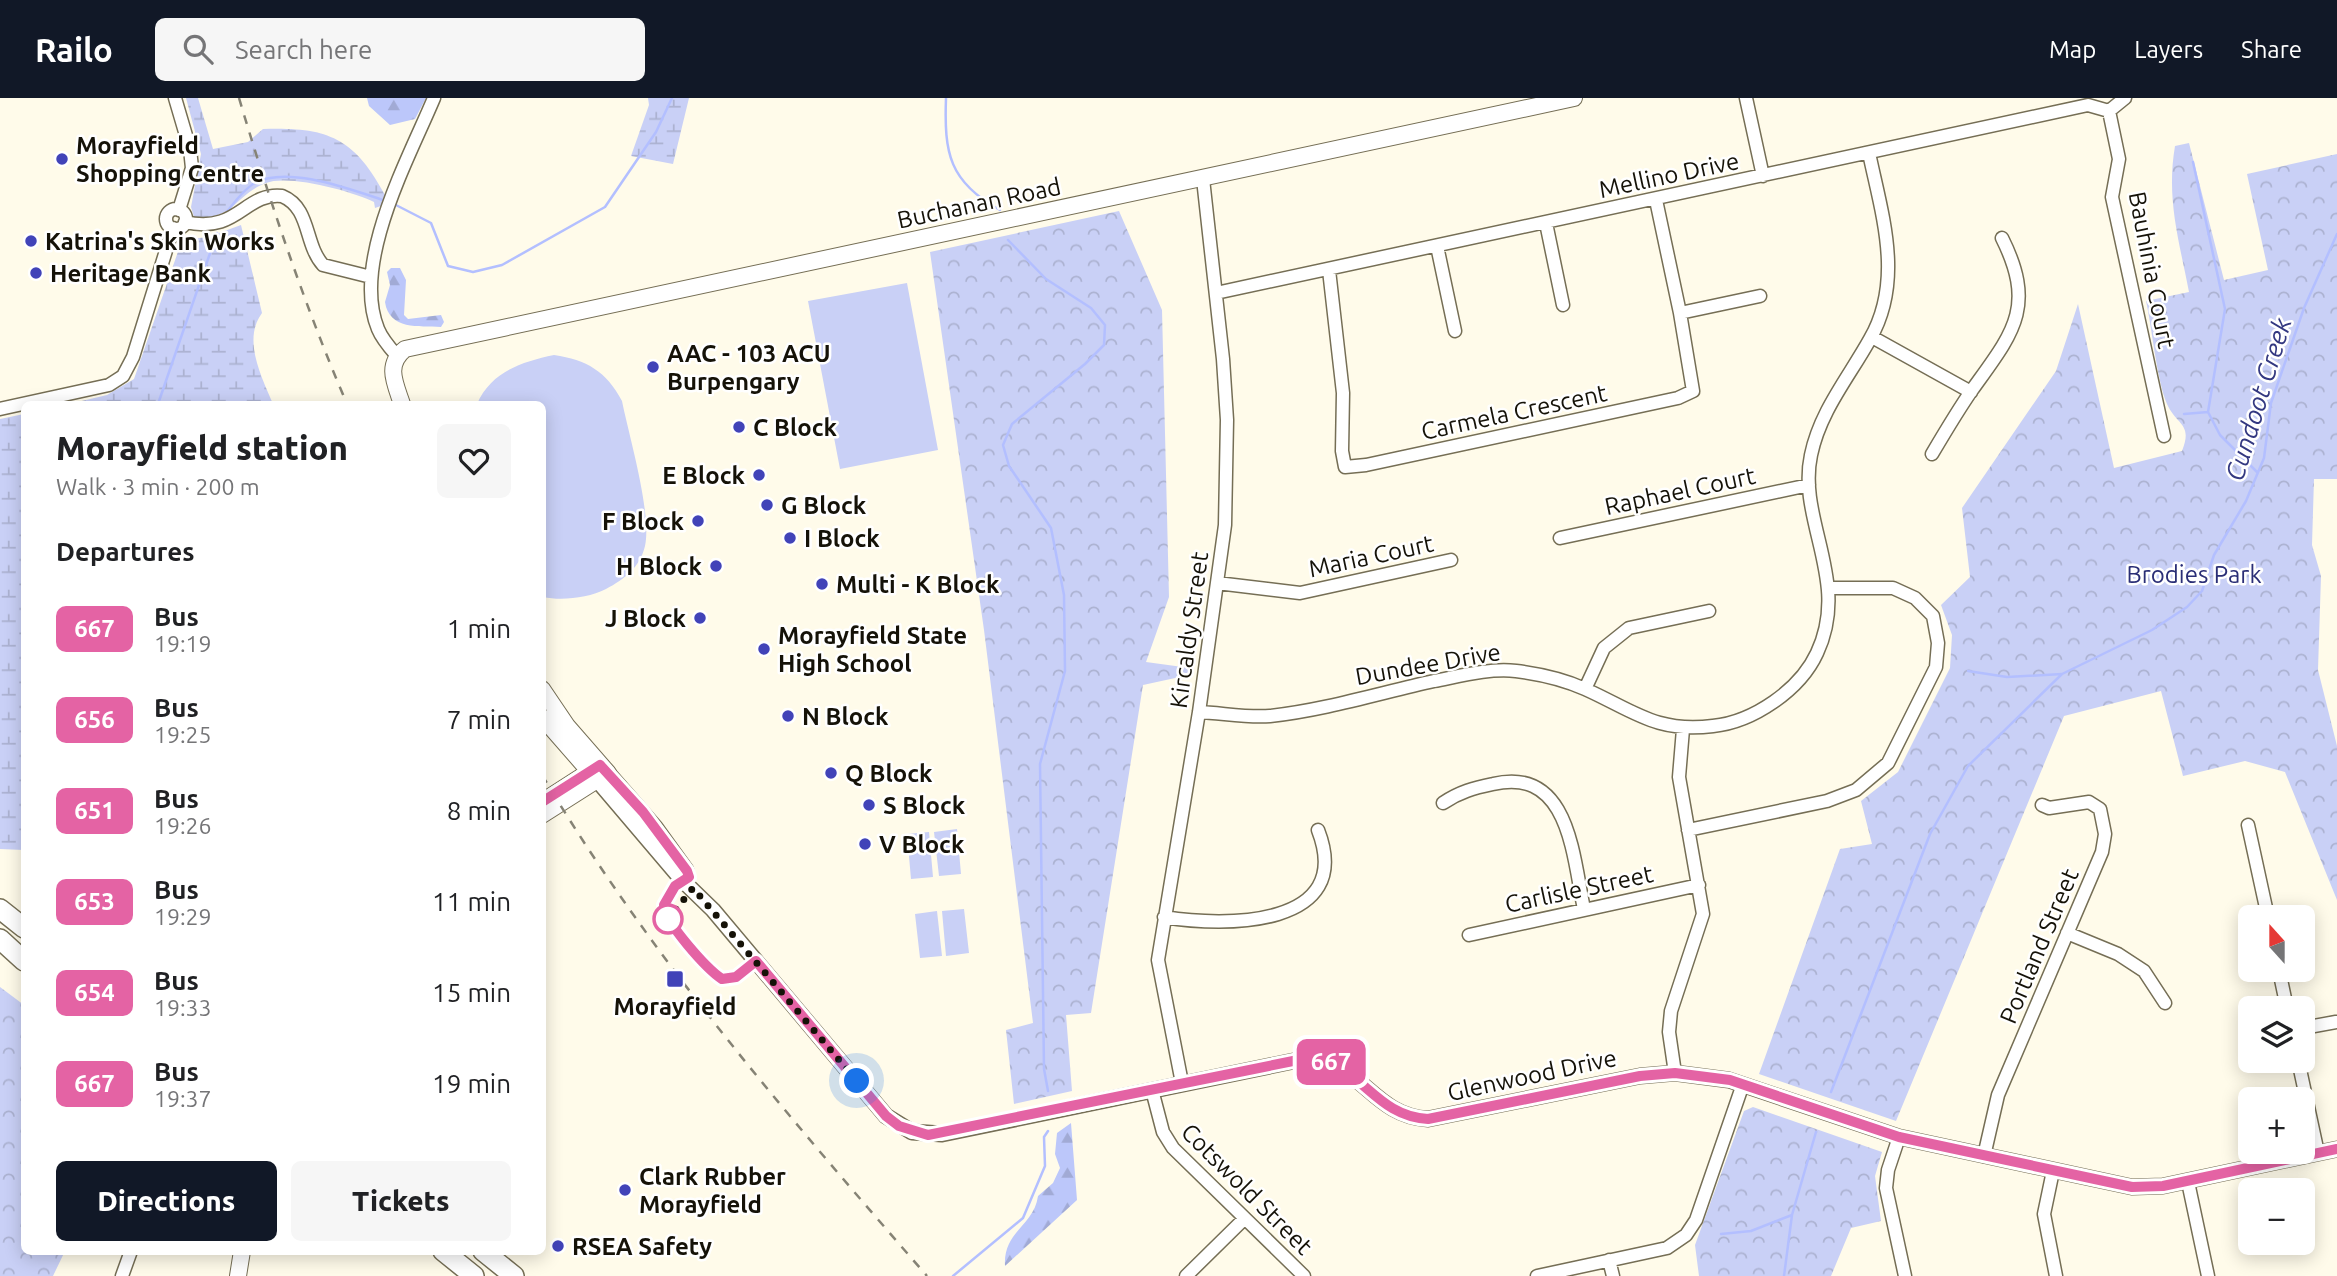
<!DOCTYPE html>
<meta charset="utf-8">
<style>
body{margin:0;font-family:Ubuntu,sans-serif;background:#f6f6f6;color:#202124;height:100vh;display:flex;flex-direction:column;font-size:26px;white-space:nowrap}
*{box-sizing:border-box;margin:0}
p{font-size:23px;color:#757577}
.icon{flex:none;width:38px;height:38px;fill:none;stroke:currentColor;stroke-width:2;stroke-linecap:round;stroke-linejoin:round}
.map{position:relative;flex:1;overflow:hidden}
.sheet{position:absolute;left:21px;top:303px;width:525px;height:854px;display:flex;flex-direction:column;background:#fff;border-radius:10px;box-shadow:0 4px 18px #0003}
.sheet>*{flex:none}
.badge{padding:0 14px;border-radius:10px;font-size:24px;line-height:46px}
.needle{width:46px;rotate:339deg}
.fabs{position:absolute;left:2238px;top:807px;display:grid;gap:14px}
.fabs a{display:grid;place-items:center;width:77px;height:77px;border-radius:10px;background:#fff;box-shadow:0 4px 18px #0003;font-size:35px}
.you{position:absolute;width:35px;height:35px;margin:-18px;border:5px solid #fff;border-radius:50%;background:#1a73e8;box-shadow:0 0 0 10px #1a73e833}
.map>.badge{position:absolute;translate:-50% -50%;box-shadow:0 0 0 4px #fff}
h2{padding:0 35px;font-size:26px;line-height:63px}
.round{display:grid;place-items:center;flex:none;width:74px;height:74px;border-radius:10px;background:#f6f6f6}
.overview{display:flex;align-items:center;justify-content:space-between;height:119px;padding:0 35px}
h1{font-size:33px;font-weight:800;line-height:52px}
.button{display:flex;gap:14px;margin-top:auto;padding:14px 35px}
.button a{flex:1;height:80px;border-radius:10px;background:#111827;color:#fff;font-size:28px;font-weight:800;line-height:80px;text-align:center}
.button a+a{background:#f6f6f6;color:#202124}
ul{padding:0;list-style:none}
li{display:flex;align-items:center;gap:21px;height:91px;padding:0 35px}
li div{flex:1}
li b{display:block;font-size:26px}
li em{font-style:normal}
li .badge{min-width:77px;font-weight:700;text-align:center}
header{display:flex;align-items:center;gap:42px;box-sizing:border-box;height:98px;padding:0 35px;background:#111827;color:#fff}
header strong{font-size:33px}
nav{display:flex;gap:38px;margin-inline-start:auto;font-size:24px}
.search{width:490px;height:63px;background:#f6f6f6;display:flex;align-items:center;gap:18px;box-sizing:border-box;padding:0 24px;border-radius:10px;color:#757577;font-size:26px}
.map>svg:first-child{display:block}
</style>
<header>
<strong>Railo</strong>
<div class="search"><svg class="icon" aria-label="search" viewBox="0 0 24 24"><circle cx="10" cy="10" r="6"/><path d="M15 15l6 6"/></svg>Search here</div>
<nav><a>Map</a><a>Layers</a><a>Share</a></nav>
</header>
<div class="map">
<svg width="2337" height="1178" viewBox="0 0 2337 1178">
<defs>
<pattern id="forest-firs" width="22" height="20" patternUnits="userSpaceOnUse" patternTransform="scale(1.75)"><rect width="22" height="20" fill="#bcc7fa"/><path d="M5 1l3.5 6h-7zM16 11l3.5 6h-7z" fill="#a1aad5"/></pattern>
<pattern id="wetland-marsh" width="20" height="14" patternUnits="userSpaceOnUse" patternTransform="scale(1.75)"><rect width="20" height="14" fill="#c9d0f6"/><path d="M1 5h8M5 5V1M11 12h8M15 12V8" fill="none" stroke="#acb2d1"/></pattern>
<pattern id="park-crowns" width="20" height="18" patternUnits="userSpaceOnUse" patternTransform="scale(1.75)"><rect width="20" height="18" fill="#c9d0f6"/><path d="M2 6a3 3 0 1 1 6 0M12 15a3 3 0 1 1 6 0" fill="none" stroke="#acb2d1"/></pattern>
</defs>
<rect width="100%" height="100%" fill="#fffbea"/>
<path fill="#c9d0f6" d="M907 185 938 352 840 371 808 203Z
M554 257C587 262 606 273 622 303 629 338 652 415 645 448 640 469 625 481 606 491 588 500 562 503 543 499L542 306H477C491 274 521 264 554 257Z
M957 731 961 776 939 778 934 734Z
M929 734 933 779 911 781 907 736Z
M964 811 969 855 946 858 942 813Z
M937 813 942 858 920 860 915 816Z"/>
<path fill="url(#forest-firs)" d="M367 0H426L415 21 390 27 369 8Z
M391 170H400L406 182 404 217 408 221 441 217 444 224 441 229C419 228 389 232 385 204L390 187 387 174Z
M1071 1025 1077 1102 1005 1168C1003 1133 1034 1128 1038 1098L1053 1085 1060 1070 1055 1056 1057 1035Z"/>
<path fill="url(#wetland-marsh)" d="M186 0H198L213 51 248 44 263 31C327 29 354 39 385 97L381 108 375 110 374 104C352 93 288 76 266 85 236 96 232 124 194 119L191 109 201 56Z
M648 0H689L673 66 631 58 649 7Z
M241 127 262 215C242 242 262 279 273 306H69L107 297 134 281 182 142 208 139Z
M24 316V752L0 751V321Z"/>
<path fill="url(#park-crowns)" d="M2189 45 2224 182 2268 172 2247 76 2337 56V381H2314L2312 447 2321 478 2318 572 2337 648V802L2285 674 2245 663 2183 678 2161 593 2064 618 1896 1023 1759 976 1840 751 1872 746 1861 703 1898 674 1950 570 1952 537 1941 507 1970 479 1962 410 2056 273 2078 206 2114 370 2182 353C2193 325 2177 328 2167 306 2157 283 2152 230 2146 203L2189 194C2179 142 2166 101 2175 48Z
M1119 113 1162 212 1169 499 1146 564 1190 570 1189 577 1143 587 1091 915 1066 917 1072 993 1014 1006 1006 932 1033 925 984 532 930 154Z
M0 889 24 907V1153H65L53 1178H0Z
M1753 1009 1882 1054 1875 1078 1881 1123 1851 1130 1831 1178H1699L1695 1147 1744 1013Z"/>
<g fill="none" stroke-linecap="round" stroke-linejoin="round">
<path stroke="#b3bfff" stroke-width="2.5" d="M946 0C944 55 949 84 1000 112
M2193 64 2225 211 2208 314 2220 337 2257 374
M392 105 431 125 448 168 473 174 502 167 605 109 656 34 672 0
M225 116C233 107 243 91 255 85 288 67 352 92 386 103
M1008 142 1046 181 1091 210 1105 227 1104 247 1085 266 1012 326 1003 347 1009 368 1051 430 1064 497 1065 573 1040 666 1044 971 1048 993
M158 306 217 135
M2184 316 2208 314
M1968 573 2007 579 2062 576
M1831 994 1930 736 1968 668 2062 576 2152 532 2187 509 2202 493 2214 457 2246 403 2264 360 2271 305 2304 210 2337 136
M1721 1136 1751 1133 1792 1117
M953 1178 1023 1120 1045 1068 1044 1039 1048 1033
M1784 1178 1792 1117 1816 1034"/>
<g stroke="#756e55" stroke-width="15">
<path id="minor" d="M175 0 190 51 192 70 179 112
M1746 0 1763 78
M2109 13 2119 61 2112 99 2164 338
M166 121a10 10 0 1 1 20 0a10 10 0 1 1-20 0Z
M185 124C239 136 244 94 282 98 311 110 304 146 323 167L371 179
M1546 125 1563 207
M1437 148 1455 233
M1329 172 1343 295 1342 353 1345 369 1366 367 1678 300 1693 293 1680 215 1656 102
M1216 195 2088 7 2109 13 2125 0
M1680 215 1760 198
M1872 239 1971 294
M397 258C390 250 382 241 378 231 351 165 408 62 434 0
M0 311 109 287 123 278 133 259 173 130
M1932 356C1945 334 1958 312 1972 292 2012 236 2037 210 2002 140
M1560 440 1809 387
M1217 485 1300 495 1451 462
M1585 591 1604 550 1629 530 1709 513
M1199 614C1222 615 1248 620 1270 618 1325 612 1380 595 1434 583 1460 578 1489 570 1516 573 1540 576 1563 581 1585 591 1634 613 1656 635 1713 628 1753 624 1800 592 1817 555 1851 483 1797 422 1811 357 1820 313 1849 279 1870 241 1904 182 1882 117 1869 55
M1443 705C1459 694 1474 690 1493 686 1570 668 1573 760 1584 811
M2248 727 2268 819
M1688 732 1827 703 1856 692 1888 665 1936 569 1938 545 1933 518 1915 500 1893 490H1829
M1164 819C1225 829 1356 830 1318 732
M2067 835 2118 856 2144 873 2165 905
M1469 837 1699 787
M2279 872 2287 910
M2303 930 2336 924
M2298 962 2318 1055
M1675 975 1669 934 1671 913 1703 816 1679 679 1683 631
M1182 985 1158 862 1199 614 1225 427 1227 322 1223 261 1203 81
M1152 992 1163 1034 1173 1050 1304 1178
M1899 1039 1888 1072 1886 1090 1905 1178
M1984 1058 1998 997 2102 754 2105 736 2100 711 2089 704 2049 710 2042 707
M2053 1073 2044 1116 2056 1178
M2188 1084 2208 1178
M1609 1162 1613 1178
M122 1178 131 1153
M1186 1178 1244 1121
M1537 1178 1667 1150 1686 1137 1696 1122 1743 986"/>
</g>
<g stroke="#756e55" stroke-width="17">
<path id="tertiary" d="M608 675 655 729 686 772
M597 682 682 782 713 812 886 1018 912 1034 942 1036 1308 960C1361 964 1373 1018 1428 1021L1640 978 1675 975 1729 982 1899 1039 2132 1089 2163 1088 2337 1051"/>
</g>
<g stroke="#756e55" stroke-width="18">
<path id="secondary" d="M402 306C395 285 385 267 405 251L1574 0
M542 591 567 628 608 675 542 717
M542 619 597 682
M542 704 598 668
M238 1178 242 1153"/>
</g>
<g stroke="#756e55" stroke-width="22">
<path id="primary" d="M0 811 24 830
M0 841 24 863
M443 1153 474 1178
M483 1153 514 1178"/>
</g>
<use href="#minor" stroke="#fff" stroke-width="12"/>
<use href="#tertiary" stroke="#fff" stroke-width="14"/>
<use href="#secondary" stroke="#fff" stroke-width="16"/>
<use href="#primary" stroke="#fff" stroke-width="19"/>
<path stroke="#868375" stroke-width="2.5" stroke-dasharray="9 9" stroke-linecap="butt" d="M239 0C270 104 304 206 347 306
M542 677C651 860 788 1018 927 1178"/>
</g>
<g fill="none" stroke-linecap="round" stroke-linejoin="round">
<g stroke="#fff" stroke-width="16">
<path id="line" d="M542 704 600 667 643 714 687 773 689 779 675 788 664 807C665 825 707 871 722 881L736 879 756 863 886 1018 899 1028 928 1037 1308 960C1361 964 1373 1018 1428 1021L1640 978 1675 975 1730 982 1899 1039 2132 1089 2163 1088 2337 1051"/>
</g>
<use href="#line" stroke="#e463a4" stroke-width="10"/>
<path stroke="#151208" stroke-width="7" stroke-dasharray="0 12.6" d="M668 821 693 790 857 983"/>
</g>
<g fill="#4143b8" stroke="#fff" stroke-width="2.5">
<circle cx="62" cy="61" r="7"/>
<circle cx="31" cy="143" r="7"/>
<circle cx="36" cy="175" r="7"/>
<circle cx="653" cy="269" r="7"/>
<circle cx="739" cy="329" r="7"/>
<circle cx="759" cy="377" r="7"/>
<circle cx="767" cy="407" r="7"/>
<circle cx="698" cy="423" r="7"/>
<circle cx="790" cy="440" r="7"/>
<circle cx="716" cy="468" r="7"/>
<circle cx="822" cy="486" r="7"/>
<circle cx="700" cy="520" r="7"/>
<circle cx="764" cy="551" r="7"/>
<circle cx="788" cy="618" r="7"/>
<circle cx="831" cy="675" r="7"/>
<circle cx="869" cy="707" r="7"/>
<circle cx="865" cy="746" r="7"/>
<rect x="666" y="872" width="18" height="18" rx="3.5"/>
<circle cx="625" cy="1092" r="7"/>
<circle cx="558" cy="1148" r="7"/>
</g>
<circle fill="#fff" stroke="#e463a4" stroke-width="3.5" cx="668" cy="821" r="14"/>
<g text-anchor="middle" dominant-baseline="central" stroke-width="5" stroke-linejoin="round" paint-order="stroke">
<g font-size="24" font-weight="bold" fill="#151208" stroke="#fff" text-anchor="start">
<text x="76" y="47">Morayfield<tspan x="76" dy="28">Shopping Centre</tspan></text>
<text x="45" y="143">Katrina's Skin Works</text>
<text x="50" y="175">Heritage Bank</text>
<text x="667" y="255">AAC - 103 ACU<tspan x="667" dy="28">Burpengary</tspan></text>
<text x="753" y="329">C Block</text>
<text x="745" y="377" text-anchor="end">E Block</text>
<text x="781" y="407">G Block</text>
<text x="684" y="423" text-anchor="end">F Block</text>
<text x="804" y="440">I Block</text>
<text x="702" y="468" text-anchor="end">H Block</text>
<text x="836" y="486">Multi - K Block</text>
<text x="686" y="520" text-anchor="end">J Block</text>
<text x="778" y="537">Morayfield State<tspan x="778" dy="28">High School</tspan></text>
<text x="802" y="618">N Block</text>
<text x="845" y="675">Q Block</text>
<text x="883" y="707">S Block</text>
<text x="879" y="746">V Block</text>
<text x="675" y="908" text-anchor="middle">Morayfield</text>
<text x="639" y="1078">Clark Rubber<tspan x="639" dy="28">Morayfield</tspan></text>
<text x="572" y="1148">RSEA Safety</text>
</g>
<g font-size="24" fill="#151208" stroke="#fff">
<text transform="translate(1669 77) rotate(-12)">Mellino Drive</text>
<text transform="translate(979 105) rotate(-12)">Buchanan Road</text>
<text transform="translate(2152 172) rotate(79)">Bauhinia Court</text>
<text transform="translate(1514 314) rotate(-12)">Carmela Crescent</text>
<text transform="translate(1680 393) rotate(-12)">Raphael Court</text>
<text transform="translate(1371 458) rotate(-12)">Maria Court</text>
<text transform="translate(1189 532) rotate(-82)">Kircaldy Street</text>
<text transform="translate(1428 566) rotate(-10)">Dundee Drive</text>
<text transform="translate(1579 791) rotate(-12)">Carlisle Street</text>
<text transform="translate(2039 848) rotate(-67)">Portland Street</text>
<text transform="translate(1532 977) rotate(-12)">Glenwood Drive</text>
<text transform="translate(1247 1091) rotate(45)">Cotswold Street</text>
</g>
<g font-size="24" fill="#2a2e76" stroke="#fff">
<text x="2194" y="476">Brodies Park</text>
</g>
<g font-size="26" font-style="italic" fill="#333881" stroke="#fff">
<text transform="translate(2258 301) rotate(-73)">Cundoot Creek</text>
</g>
</g>
</svg>
<div class="fabs">
<a><svg class="needle" viewBox="-14 -14 28 28"><path d="M0-13l5 13h-10z" fill="#e53935"/><path d="M0 13l5-13h-10z" fill="#757577"/></svg></a>
<a><svg class="icon" aria-label="layers" viewBox="0 0 24 24"><path d="M12 4l9 5-9 5-9-5zM3 14l9 5 9-5"/></svg></a>
<a>+</a>
<a>−</a>
</div>
<div class="you" style="left:857px;top:983px"></div>
<b class="badge" style="left:1331px;top:964px;background:#e463a4;color:#fff">667</b>
<section class="sheet">
<div class="overview"><div><h1>Morayfield station</h1><p>Walk · 3 min · 200 m</p></div><a class="round"><svg class="icon" aria-label="heart" viewBox="0 0 24 24"><path d="M12 20l-8-8c-3-5 5-10 8-4 3-6 11-1 8 4z"/></svg></a></div>
<h2>Departures</h2>
<ul>
<li><span class="badge" style="background:#e463a4;color:#fff">667</span><div><b>Bus</b><p>19:19</p></div><em>1 min</em></li>
<li><span class="badge" style="background:#e463a4;color:#fff">656</span><div><b>Bus</b><p>19:25</p></div><em>7 min</em></li>
<li><span class="badge" style="background:#e463a4;color:#fff">651</span><div><b>Bus</b><p>19:26</p></div><em>8 min</em></li>
<li><span class="badge" style="background:#e463a4;color:#fff">653</span><div><b>Bus</b><p>19:29</p></div><em>11 min</em></li>
<li><span class="badge" style="background:#e463a4;color:#fff">654</span><div><b>Bus</b><p>19:33</p></div><em>15 min</em></li>
<li><span class="badge" style="background:#e463a4;color:#fff">667</span><div><b>Bus</b><p>19:37</p></div><em>19 min</em></li>
</ul>
<div class="button"><a>Directions</a><a>Tickets</a></div>
</section>
</div>
